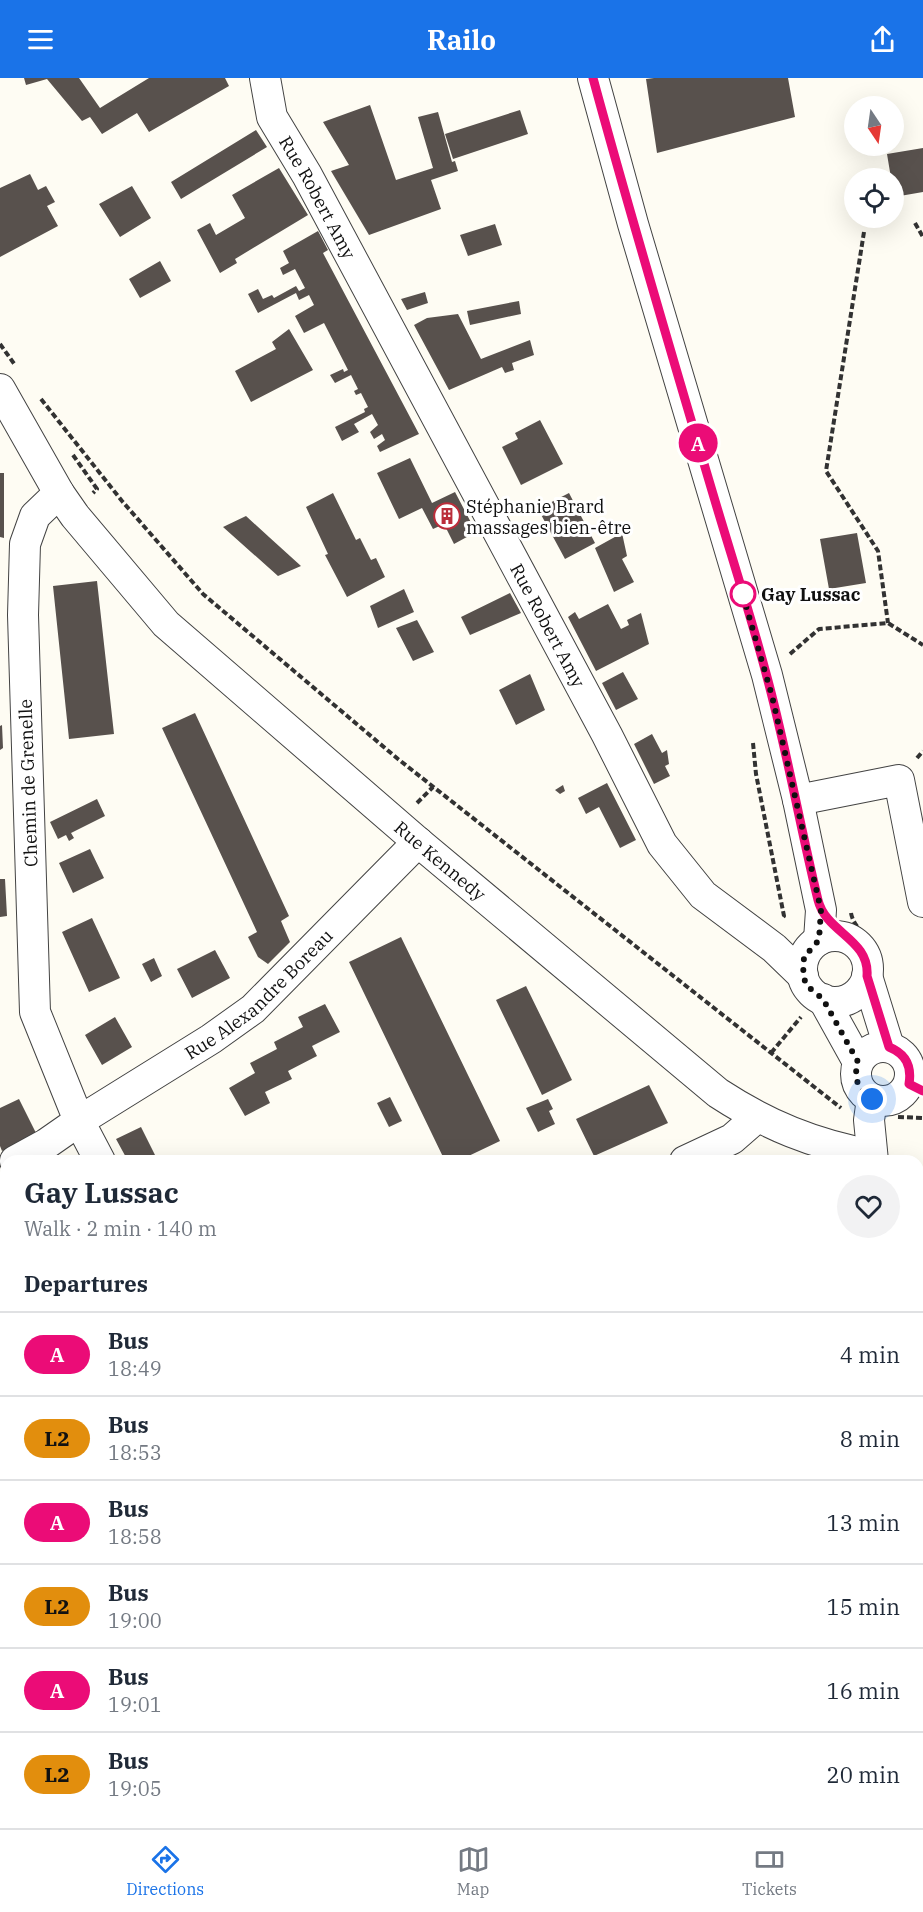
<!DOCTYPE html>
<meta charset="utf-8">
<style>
body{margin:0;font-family:"IBM Plex Serif",serif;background:#f2f2f3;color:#1f2937;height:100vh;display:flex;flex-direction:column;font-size:22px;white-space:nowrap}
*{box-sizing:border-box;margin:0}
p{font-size:20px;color:#747a83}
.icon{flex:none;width:33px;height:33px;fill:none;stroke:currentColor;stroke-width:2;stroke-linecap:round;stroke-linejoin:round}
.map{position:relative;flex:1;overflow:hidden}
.drawer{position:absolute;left:0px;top:1077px;width:924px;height:674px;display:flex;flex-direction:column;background:#fff;border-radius:18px 18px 0 0;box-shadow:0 6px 24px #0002}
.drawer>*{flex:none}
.badge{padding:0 12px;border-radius:20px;font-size:21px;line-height:39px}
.needle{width:39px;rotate:167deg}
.controls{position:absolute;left:844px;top:18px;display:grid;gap:12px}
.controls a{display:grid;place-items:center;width:60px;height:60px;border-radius:50%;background:#fff;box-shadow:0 6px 24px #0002;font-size:30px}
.you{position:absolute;width:30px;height:30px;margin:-15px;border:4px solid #fff;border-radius:50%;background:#1a73e8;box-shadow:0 0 0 9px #1a73e833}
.map>.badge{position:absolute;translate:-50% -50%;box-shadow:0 0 0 3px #fff}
h2{padding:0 24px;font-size:22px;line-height:54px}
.round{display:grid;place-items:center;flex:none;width:63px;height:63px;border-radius:32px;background:#f2f2f3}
.head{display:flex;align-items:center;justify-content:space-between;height:102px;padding:0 24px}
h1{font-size:28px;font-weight:700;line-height:45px}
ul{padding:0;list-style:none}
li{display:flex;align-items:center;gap:18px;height:84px;padding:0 24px;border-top:2px solid #e0e1e3}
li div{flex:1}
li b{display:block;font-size:22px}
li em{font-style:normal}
li .badge{min-width:66px;font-weight:700;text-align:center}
header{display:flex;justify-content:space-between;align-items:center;height:78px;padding:0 24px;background:#1a73e8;color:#fff;font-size:27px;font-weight:700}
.tabs{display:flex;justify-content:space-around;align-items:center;height:84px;border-top:2px solid #e0e1e3;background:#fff;font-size:16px;color:#747a83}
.tabs a{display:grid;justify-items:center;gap:3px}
.tabs .on{color:#1a73e8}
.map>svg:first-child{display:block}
</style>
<header><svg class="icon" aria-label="menu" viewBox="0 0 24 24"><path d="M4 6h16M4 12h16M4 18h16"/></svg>Railo<svg class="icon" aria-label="share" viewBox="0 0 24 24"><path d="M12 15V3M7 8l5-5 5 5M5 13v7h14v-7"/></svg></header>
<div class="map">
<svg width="923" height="1750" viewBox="0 0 923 1750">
<rect width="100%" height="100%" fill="#fefcf3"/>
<path fill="#58514d" d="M24 0H79L100 30 149 0H225L229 8 149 54 137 35 102 56 90 39 82 43 47 1 26 7Z
M654 0H788L795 39 657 75 646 1Z
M370 27 396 102 433 90 418 39 438 34 452 84 455 83 458 93 431 102 441 131 369 157 331 93 349 87 323 44Z
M520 32 528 56 453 81 445 56Z
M256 52 267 69 181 121 171 104Z
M923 70V114L894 119V100H891L887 76Z
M279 90 308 137 235 181 237 185 220 195 197 152 210 145 216 157 245 140 232 117Z
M30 96 38 112 46 108 55 124 47 128 58 148 0 179V110Z
M132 108 151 140 120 159 99 126Z
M495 146 502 167 468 178 460 157Z
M318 153 328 172 323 175 419 356 380 374 377 368 385 362 382 356 374 361 370 354 378 347 372 336 354 346 359 354 342 363 335 349 365 334 364 331 368 329 361 315 356 317 354 313 358 311 351 297 335 305 330 297 343 291 344 294 348 292 324 245 304 255 295 238 314 227 309 217 299 222 296 215 258 235 248 216 258 211 263 221 272 217 274 220 296 208 299 213 305 210 295 191 283 197 280 190 289 185 283 173Z
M160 183 171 203 140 220 129 201Z
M425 214 428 225 407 232 401 221Z
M519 223 521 236 470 247 467 233Z
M458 236 481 281 530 262 534 277 512 285 514 292 505 295 502 289 449 312 414 247 427 240Z
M289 251 313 292 251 324 235 293 276 271 272 264Z
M540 342 563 386 521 407 502 369 518 361 515 355Z
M410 380 432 425 455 414 476 454 454 466 444 446 433 451 422 430 399 441 377 395Z
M0 395H4V460L0 459Z
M333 415 356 462 360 460 371 482 376 480 385 499 347 519 325 477 328 476 306 429Z
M569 415 595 465 565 481 538 431Z
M246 438 269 459 301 488 278 498 223 449Z
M622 455 627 478 622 481 634 504 614 514 595 470Z
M857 455 866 505 829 511 820 461Z
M97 503 114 656 69 661 53 508Z
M404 511 414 534 378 550 370 528Z
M510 515 521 535 470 557 461 539Z
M608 526 621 551 629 547 627 542 641 535 649 566 596 593 568 539 575 534 579 541Z
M417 542 434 574 413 583 396 550Z
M623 594 638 621 616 632 602 605Z
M530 596 545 632 516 647 499 612Z
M195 635 289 838 281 843 290 864 268 886 258 879 248 859 257 854 162 650Z
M2 647 3 670 0 672V648Z
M652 656 662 675 667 672 669 686 665 688 670 698 654 706 634 666Z
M607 705 636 762 620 770 599 729 586 736 578 720Z
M563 707 565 713 560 716 555 712Z
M97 721 105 738 71 755 74 760 69 763 66 757 58 761 50 744Z
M90 771 104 800 73 815 59 785Z
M0 801H5L7 838 0 839Z
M92 840 120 900 89 914 62 854Z
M401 859 500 1063 458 1083H445L349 884Z
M215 872 230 900 192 920 177 891Z
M154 880 162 898 151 904 142 886Z
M526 908 572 1002 542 1017 496 922Z
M325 926 340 954 312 968 317 978 288 993 292 1001 265 1014 270 1025 245 1038 229 1010 255 995 250 985 277 971 274 964 303 949 298 939Z
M115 939 132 969 102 987 85 957Z
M649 1007 668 1045 594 1078 576 1041Z
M390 1019 402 1043 389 1049 377 1025Z
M19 1021 37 1057 2 1073 0 1068V1030Z
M548 1021 553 1031 549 1033 555 1046 538 1054 526 1030Z
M141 1049 158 1083H128L116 1061Z
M0 1109 6 1118V1131L0 1134Z
M923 1334V1354L918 1357V1336Z
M0 1355 6 1367V1420L0 1423Z
M923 1398V1406L918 1409V1401Z
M918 1417 923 1427V1464L918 1467Z
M0 1453H6V1568L0 1518Z
M923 1479V1515L918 1518V1482Z
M923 1574V1589L918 1590V1575Z
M923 1620V1661H918V1621Z
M37 1744H82L83 1750H37Z
M329 1744H557V1750H329Z
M674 1744H758L759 1750H675Z
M872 1744H884L885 1750H824Z"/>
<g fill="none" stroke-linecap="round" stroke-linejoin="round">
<g stroke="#434343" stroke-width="32">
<g id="minor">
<path id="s1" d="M265 0 272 39 307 97 607 657 662 766 703 817 774 870 803 898"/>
<path d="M593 0 633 146 767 597 798 722 821 832 819 862"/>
<path id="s2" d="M0 311 59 415 75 438 166 546 418 764 718 1015C767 1047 813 1066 872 1077"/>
<path d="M798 722 899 702 923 824"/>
<circle cx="835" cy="891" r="33"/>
<path d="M867 898 889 969"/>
<path d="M823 921 858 984"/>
<circle cx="883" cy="996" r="27"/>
<path d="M872 1021 869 1042 873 1083"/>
<path d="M15 1083 46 1066 79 1043 35 934 23 537 25 466 35 438 59 415"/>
<path id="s3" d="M100 1083 79 1043 211 961 253 931 418 764"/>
<path d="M685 1083 732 1061 756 1040"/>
<path d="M918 1258 923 1268"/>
<path d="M0 1446H6"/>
<path d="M100 1744 101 1750"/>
</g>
</g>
<path stroke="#323232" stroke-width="4" stroke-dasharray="6 3" stroke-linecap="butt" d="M915 145 923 159
M864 154 826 393 878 473 888 545
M0 266 15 287
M41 321 122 423 203 516 398 681 841 1030
M73 377 97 411 93 415
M790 576 819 551 888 545 923 567
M753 665 756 696 784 838 782 840
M917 680 923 673
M417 725 433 709
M851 835C854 852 870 857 874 873
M771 975 801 939
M898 1039 923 1040
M918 1092 923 1096"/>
<use href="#minor" stroke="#fff" stroke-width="30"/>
</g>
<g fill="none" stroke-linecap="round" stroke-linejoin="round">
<g stroke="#fff" stroke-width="14">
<path id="line" d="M593 0C631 140 672 278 713 416 731 477 751 538 767 599 787 673 800 748 818 822 826 855 870 861 867 898L889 969C906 976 912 988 909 1006L923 1013"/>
</g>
<use href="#line" stroke="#eb0c77" stroke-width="9"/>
<path stroke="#101010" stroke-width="6" stroke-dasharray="0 10.8" d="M743 516 740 507 772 618 821 832 819 862 804 879 803 898 807 908 823 921 858 984C853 1000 858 1012 872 1021"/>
</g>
<defs>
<g id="building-ring" transform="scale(1.35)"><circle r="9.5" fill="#fff" stroke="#bb2d3a" stroke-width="1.5"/><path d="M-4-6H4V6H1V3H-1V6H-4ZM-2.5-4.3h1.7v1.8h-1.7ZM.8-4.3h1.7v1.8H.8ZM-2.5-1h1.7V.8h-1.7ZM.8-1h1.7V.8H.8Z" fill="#bb2d3a"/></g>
</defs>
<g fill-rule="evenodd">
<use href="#building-ring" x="447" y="438"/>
</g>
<circle fill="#fff" stroke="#eb0c77" stroke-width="3" cx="743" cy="516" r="12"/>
<g text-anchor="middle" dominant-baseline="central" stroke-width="6" stroke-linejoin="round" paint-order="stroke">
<g font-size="18" fill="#101010" stroke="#fff">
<text stroke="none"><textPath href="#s1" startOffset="132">Rue Robert Amy</textPath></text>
<text stroke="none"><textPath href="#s1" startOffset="618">Rue Robert Amy</textPath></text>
<text transform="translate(28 705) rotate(-92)">Chemin de Grenelle</text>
<text stroke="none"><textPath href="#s2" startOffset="651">Rue Kennedy</textPath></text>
<text stroke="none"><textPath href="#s3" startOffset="266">Rue Alexandre Boreau</textPath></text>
</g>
<g font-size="18" fill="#101010" stroke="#fff" text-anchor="start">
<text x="466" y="428">Stéphanie Brard<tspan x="466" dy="21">massages bien-être</tspan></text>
</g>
<g font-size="18" font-weight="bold" fill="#101010" stroke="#fff" text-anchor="start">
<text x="761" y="516">Gay Lussac</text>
</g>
</g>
</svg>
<div class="controls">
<a><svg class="needle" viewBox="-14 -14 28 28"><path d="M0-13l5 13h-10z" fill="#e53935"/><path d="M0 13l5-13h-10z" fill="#747a83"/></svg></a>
<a><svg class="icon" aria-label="locate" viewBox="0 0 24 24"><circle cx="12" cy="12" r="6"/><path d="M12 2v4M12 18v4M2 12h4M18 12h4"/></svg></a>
</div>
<div class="you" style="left:872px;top:1021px"></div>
<b class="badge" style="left:698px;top:365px;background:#eb0c77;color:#fff">A</b>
<section class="drawer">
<div class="head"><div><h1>Gay Lussac</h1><p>Walk · 2 min · 140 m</p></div><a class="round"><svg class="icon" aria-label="heart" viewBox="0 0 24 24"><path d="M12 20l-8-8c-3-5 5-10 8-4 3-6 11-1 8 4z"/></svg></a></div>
<h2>Departures</h2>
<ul>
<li><span class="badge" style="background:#eb0c77;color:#fff">A</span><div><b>Bus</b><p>18:49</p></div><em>4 min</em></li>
<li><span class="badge" style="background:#e28e0d;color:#111">L2</span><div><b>Bus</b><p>18:53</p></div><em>8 min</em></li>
<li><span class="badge" style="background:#eb0c77;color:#fff">A</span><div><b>Bus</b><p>18:58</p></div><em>13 min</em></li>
<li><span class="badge" style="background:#e28e0d;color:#111">L2</span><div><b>Bus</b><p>19:00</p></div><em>15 min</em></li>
<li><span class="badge" style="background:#eb0c77;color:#fff">A</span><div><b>Bus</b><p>19:01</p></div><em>16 min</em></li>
<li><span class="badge" style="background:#e28e0d;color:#111">L2</span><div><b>Bus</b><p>19:05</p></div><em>20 min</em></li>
</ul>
</section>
</div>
<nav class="tabs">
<a class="on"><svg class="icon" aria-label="directions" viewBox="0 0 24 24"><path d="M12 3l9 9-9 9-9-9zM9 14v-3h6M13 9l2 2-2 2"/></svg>Directions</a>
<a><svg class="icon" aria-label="map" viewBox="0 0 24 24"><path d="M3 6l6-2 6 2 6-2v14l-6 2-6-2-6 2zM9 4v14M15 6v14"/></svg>Map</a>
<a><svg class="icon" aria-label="tickets" viewBox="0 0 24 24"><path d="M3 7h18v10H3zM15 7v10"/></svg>Tickets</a>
</nav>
